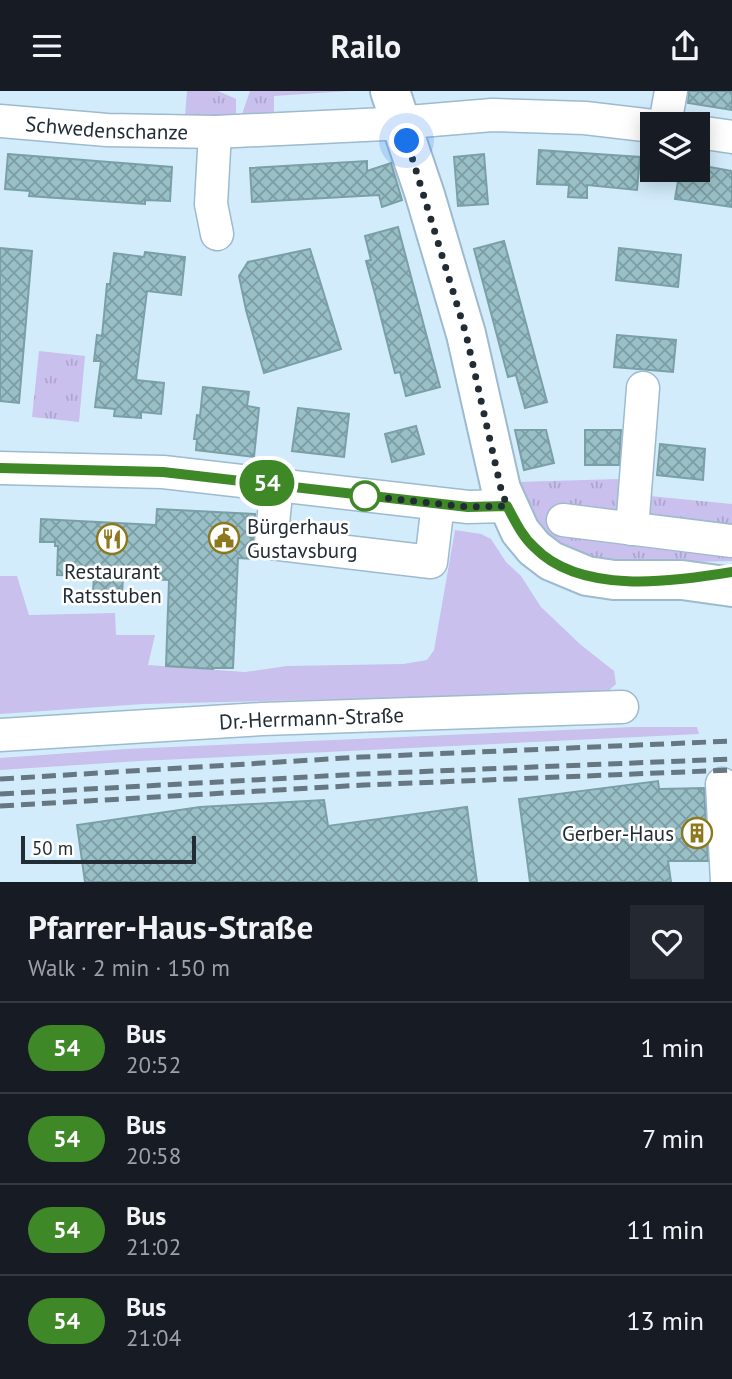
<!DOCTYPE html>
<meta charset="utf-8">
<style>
body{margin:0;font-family:"PT Sans",sans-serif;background:#242831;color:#f1f3f6;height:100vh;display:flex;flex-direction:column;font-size:26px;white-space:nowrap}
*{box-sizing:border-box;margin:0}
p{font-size:23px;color:#9ea1a6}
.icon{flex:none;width:38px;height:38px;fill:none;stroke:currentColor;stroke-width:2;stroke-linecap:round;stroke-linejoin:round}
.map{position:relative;height:791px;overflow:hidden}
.panel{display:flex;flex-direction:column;background:#171b24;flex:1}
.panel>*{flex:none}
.badge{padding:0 14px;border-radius:23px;font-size:24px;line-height:46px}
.controls{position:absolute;left:640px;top:21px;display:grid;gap:14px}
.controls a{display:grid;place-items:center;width:70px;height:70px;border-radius:0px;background:#171b24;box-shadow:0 4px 18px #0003;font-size:35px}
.scale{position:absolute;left:21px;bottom:18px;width:175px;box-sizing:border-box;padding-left:7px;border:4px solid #212c34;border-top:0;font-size:19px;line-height:24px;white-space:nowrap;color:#212c34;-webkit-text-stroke:5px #fff;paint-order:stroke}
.you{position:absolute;width:35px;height:35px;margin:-18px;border:5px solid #fff;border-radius:50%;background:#1a73e8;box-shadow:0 0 0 10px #1a73e833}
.map>.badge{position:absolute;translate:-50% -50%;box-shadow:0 0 0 4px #fff}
.round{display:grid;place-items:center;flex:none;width:74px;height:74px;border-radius:0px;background:#242831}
.overview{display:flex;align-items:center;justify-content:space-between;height:119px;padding:0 28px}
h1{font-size:33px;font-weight:600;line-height:52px}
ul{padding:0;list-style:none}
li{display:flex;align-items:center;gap:21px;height:91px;padding:0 28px;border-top:2px solid #363941}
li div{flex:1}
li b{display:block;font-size:26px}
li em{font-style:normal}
li .badge{min-width:77px;font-weight:700;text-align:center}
header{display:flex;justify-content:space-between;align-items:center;height:91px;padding:0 28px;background:#171b24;font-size:32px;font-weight:600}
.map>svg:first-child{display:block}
</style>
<header><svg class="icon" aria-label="menu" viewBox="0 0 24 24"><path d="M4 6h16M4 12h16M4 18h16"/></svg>Railo<svg class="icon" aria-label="share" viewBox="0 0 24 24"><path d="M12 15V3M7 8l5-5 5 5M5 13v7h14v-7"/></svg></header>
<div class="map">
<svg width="732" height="791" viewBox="0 0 732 791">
<defs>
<pattern id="park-tufts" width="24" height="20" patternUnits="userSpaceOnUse" patternTransform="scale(1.75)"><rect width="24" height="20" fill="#c9c0ed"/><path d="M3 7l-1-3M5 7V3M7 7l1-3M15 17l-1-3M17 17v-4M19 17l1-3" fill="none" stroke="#aca5cc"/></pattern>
<pattern id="building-cross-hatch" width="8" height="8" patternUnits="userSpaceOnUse" patternTransform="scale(1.75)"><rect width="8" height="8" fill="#99c0c7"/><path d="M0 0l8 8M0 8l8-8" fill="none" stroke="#7c9ca2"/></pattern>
</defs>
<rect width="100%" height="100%" fill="#d3ecfc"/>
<path fill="#c9c0ed" d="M455 439 481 443 491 448 506 471 521 485 541 516 581 554 614 580 616 593 606 602 143 613 0 623V485H17L29 524 115 522 116 544H155L148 574 245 581 287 575 403 573 427 569 434 559Z
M632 636H697L699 643 140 670 0 679V667L126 658Z"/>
<path fill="url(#park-tufts)" d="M187 0H218L236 8V25L185 24Z
M250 0H349L274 5V22L241 26Z
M39 260 85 265 79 331 32 326Z
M619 388V402L732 413V470L609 473 567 456 553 448 532 426 515 391Z"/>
<path fill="url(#building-cross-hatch)" stroke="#7aa0a7" stroke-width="2" d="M689 0H732V19L688 12Z
M539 59 640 66 637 99 587 94V107L568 106 569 94 537 93Z
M8 63 172 76 170 110 145 109V113L29 105 30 100 5 98Z
M484 63 488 113 458 115 454 66Z
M367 70V80L391 72 402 109 382 116 379 104 252 111 250 77Z
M698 74 732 80V116L675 108 680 79H698Z
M398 136 440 296 406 305 400 281 395 282 375 203 366 170 371 169 365 145Z
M504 150 547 311 525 317 516 284 508 286 474 158Z
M0 157 32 160 19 312 0 310Z
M619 157 681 164 678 196 616 189Z
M310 158 341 258 264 282 246 219 239 185 248 171Z
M145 161 185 166 181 204 147 200 136 289 164 292 161 323 141 321V327L114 325 115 318 95 316 101 270H94L97 244 102 245 107 193H110L114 162 144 166Z
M617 244 676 249 673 281 614 276Z
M203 296 249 301 247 315 259 317 254 366 196 359 197 348H194L197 324 200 325Z
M298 317 349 323 344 366 292 360Z
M416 335 424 363 392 371 385 343Z
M515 339H546L554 372 524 379Z
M585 339H621L619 374H585Z
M660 353 705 358 703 389 657 384Z
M157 418 255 423 253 468 238 467 233 577H213V578L166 575 169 489 123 487 122 503 93 501 94 485 57 484 58 455H55V451H40L41 428 156 434Z
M658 690 659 698 704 697 708 770H668L671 791H530L519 708Z
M324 709 328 735 467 716 477 791H85L77 734 200 716Z"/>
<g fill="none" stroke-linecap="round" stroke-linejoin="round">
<g stroke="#9dbace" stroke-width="35">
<g id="minor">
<path id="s1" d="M0 30 107 39 215 41 385 33 492 24 585 27 653 35"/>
<path d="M665 33 671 0"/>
<path d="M215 41 211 113 217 143"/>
<path d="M698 41 732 46"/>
<path d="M0 377 163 381 468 416 507 415"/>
<path d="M277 393 271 452 431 471 438 413"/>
<path d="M563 429 732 450"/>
<path d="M632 438 643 297"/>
<path id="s2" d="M0 644 262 628 622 616"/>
<path d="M722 693 727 791"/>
</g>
</g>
<g stroke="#9dbace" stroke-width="42">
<path id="major" d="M390 0 425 104 466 243 501 398 520 440 534 457 551 470 587 485 614 489H682L732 496"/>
</g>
<use href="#minor" stroke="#fff" stroke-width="32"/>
<use href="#major" stroke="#fff" stroke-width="38"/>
<path stroke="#677782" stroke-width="5" stroke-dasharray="14 7" stroke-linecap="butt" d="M0 688 362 666 732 650
M0 703 362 683 732 668
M0 715 364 694 732 679"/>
</g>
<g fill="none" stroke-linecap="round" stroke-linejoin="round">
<g stroke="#fff" stroke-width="16">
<path id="line" d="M0 377 163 381 468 416 507 415C515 430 522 445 534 456 580 504 673 491 732 481"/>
</g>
<use href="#line" stroke="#3f8827" stroke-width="10"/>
<path stroke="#212c34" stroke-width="7" stroke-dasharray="0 12.6" d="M365 405 358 404 468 416 507 415 501 398 466 243 407 50"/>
</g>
<defs>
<g id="civic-ring" transform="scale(1.575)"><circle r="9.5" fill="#fff" stroke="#8d781d" stroke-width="1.5"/><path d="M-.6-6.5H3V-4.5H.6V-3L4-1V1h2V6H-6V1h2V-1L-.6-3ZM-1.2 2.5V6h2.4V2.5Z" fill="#8d781d"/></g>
<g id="restaurant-ring" transform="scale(1.575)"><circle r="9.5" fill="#fff" stroke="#8d781d" stroke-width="1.5"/><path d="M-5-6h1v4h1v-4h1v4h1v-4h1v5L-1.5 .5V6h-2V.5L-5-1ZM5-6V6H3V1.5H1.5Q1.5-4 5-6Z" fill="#8d781d"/></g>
<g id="building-ring" transform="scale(1.575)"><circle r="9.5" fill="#fff" stroke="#8d781d" stroke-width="1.5"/><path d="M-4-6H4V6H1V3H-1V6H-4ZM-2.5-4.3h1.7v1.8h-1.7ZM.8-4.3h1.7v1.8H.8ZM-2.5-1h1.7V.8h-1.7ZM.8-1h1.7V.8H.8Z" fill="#8d781d"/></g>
</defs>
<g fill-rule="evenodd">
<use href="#civic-ring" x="224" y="447"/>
<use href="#restaurant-ring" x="112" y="448"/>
<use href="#building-ring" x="697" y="742"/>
</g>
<circle fill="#fff" stroke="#3f8827" stroke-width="3.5" cx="365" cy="405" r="14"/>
<g text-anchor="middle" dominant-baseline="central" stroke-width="5" stroke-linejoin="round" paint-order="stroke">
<g font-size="21" fill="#212c34" stroke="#fff">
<text stroke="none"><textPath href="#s1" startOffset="107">Schwedenschanze</textPath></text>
<text stroke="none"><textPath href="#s2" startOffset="312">Dr.-Herrmann-Straße</textPath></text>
</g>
<g font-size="21" fill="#212c34" stroke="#fff" text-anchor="start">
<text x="247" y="435">Bürgerhaus<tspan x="247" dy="24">Gustavsburg</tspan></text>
<text x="112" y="480" text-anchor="middle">Restaurant<tspan x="112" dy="24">Ratsstuben</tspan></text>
<text x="674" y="742" text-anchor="end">Gerber-Haus</text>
</g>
</g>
</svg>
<div class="controls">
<a><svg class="icon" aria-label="layers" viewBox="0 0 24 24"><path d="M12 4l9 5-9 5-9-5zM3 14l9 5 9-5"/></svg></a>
</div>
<div class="scale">50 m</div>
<div class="you" style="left:407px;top:50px"></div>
<b class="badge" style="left:267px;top:392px;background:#3f8827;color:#fff">54</b>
</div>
<section class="panel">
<div class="overview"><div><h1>Pfarrer-Haus-Straße</h1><p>Walk · 2 min · 150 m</p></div><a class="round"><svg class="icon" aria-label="heart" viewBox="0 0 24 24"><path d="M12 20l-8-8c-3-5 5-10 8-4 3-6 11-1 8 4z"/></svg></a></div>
<ul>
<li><span class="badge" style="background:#3f8827;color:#fff">54</span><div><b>Bus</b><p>20:52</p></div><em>1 min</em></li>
<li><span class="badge" style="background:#3f8827;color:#fff">54</span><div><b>Bus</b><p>20:58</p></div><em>7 min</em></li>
<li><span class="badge" style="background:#3f8827;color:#fff">54</span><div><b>Bus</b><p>21:02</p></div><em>11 min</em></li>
<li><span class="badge" style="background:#3f8827;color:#fff">54</span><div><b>Bus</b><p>21:04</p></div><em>13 min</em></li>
</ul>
</section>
